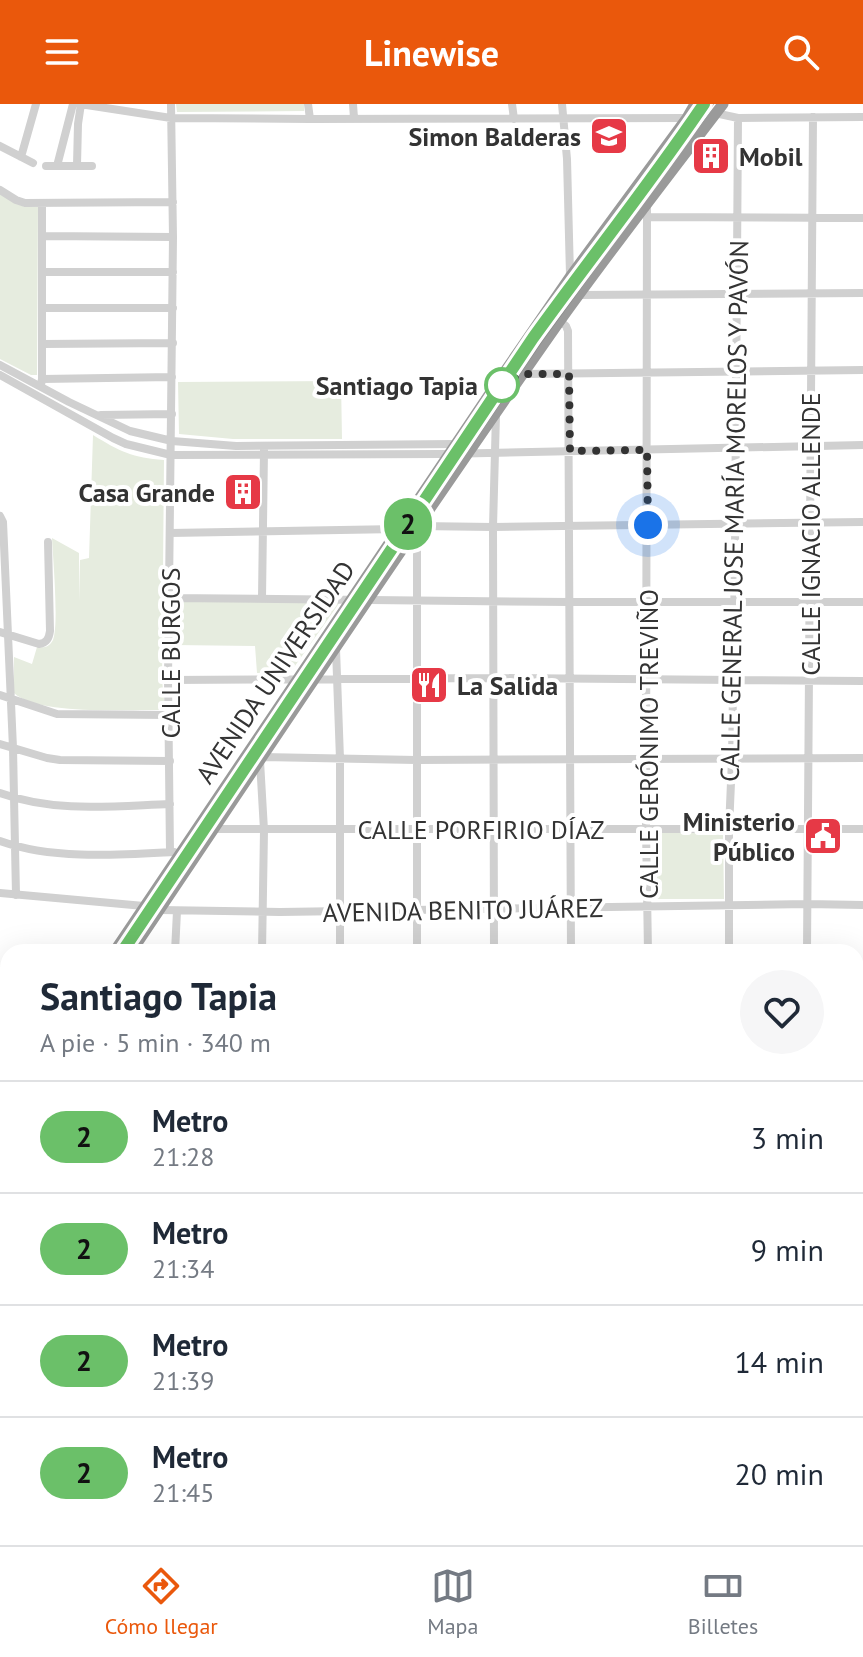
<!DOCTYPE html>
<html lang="es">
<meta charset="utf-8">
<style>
body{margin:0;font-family:"PT Sans",sans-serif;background:#f6f6f7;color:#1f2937;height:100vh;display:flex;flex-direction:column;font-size:30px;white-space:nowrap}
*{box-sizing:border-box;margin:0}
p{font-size:26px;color:#747a83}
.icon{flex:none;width:44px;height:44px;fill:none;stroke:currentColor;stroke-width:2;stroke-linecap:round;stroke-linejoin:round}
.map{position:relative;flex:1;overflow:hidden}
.drawer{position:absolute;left:0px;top:840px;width:864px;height:602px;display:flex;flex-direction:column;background:#fff;border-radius:24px 24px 0 0;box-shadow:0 8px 32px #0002}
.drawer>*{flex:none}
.badge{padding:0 16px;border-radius:26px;font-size:28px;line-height:52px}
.you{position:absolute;width:40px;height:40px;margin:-20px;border:6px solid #fff;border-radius:50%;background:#1a73e8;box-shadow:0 0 0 12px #1a73e833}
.map>.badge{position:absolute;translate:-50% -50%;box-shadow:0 0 0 4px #fff}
.round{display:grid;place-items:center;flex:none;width:84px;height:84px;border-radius:42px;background:#f6f6f7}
.summary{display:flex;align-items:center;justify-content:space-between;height:136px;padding:0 40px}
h1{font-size:38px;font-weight:700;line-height:60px}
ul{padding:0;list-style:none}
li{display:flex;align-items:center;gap:24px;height:112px;padding:0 40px;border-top:2px solid #e0e1e3}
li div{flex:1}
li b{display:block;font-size:30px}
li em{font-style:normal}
li .badge{min-width:88px;font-weight:700;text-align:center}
header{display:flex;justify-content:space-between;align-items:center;height:104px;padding:0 40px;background:#ea580c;color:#fff;font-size:36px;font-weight:700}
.dock{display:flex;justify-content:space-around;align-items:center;height:112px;border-top:2px solid #e0e1e3;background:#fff;font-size:22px;color:#747a83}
.dock a{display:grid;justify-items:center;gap:4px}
.dock .on{color:#ea580c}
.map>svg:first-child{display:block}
</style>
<header><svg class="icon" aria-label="menu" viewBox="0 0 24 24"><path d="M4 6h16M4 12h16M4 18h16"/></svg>Linewise<svg class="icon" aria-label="search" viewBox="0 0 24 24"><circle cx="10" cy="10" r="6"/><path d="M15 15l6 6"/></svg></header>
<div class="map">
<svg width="863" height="1441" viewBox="0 0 863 1441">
<rect width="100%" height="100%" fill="#fff"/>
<path fill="#e6ecdf" d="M176 0H304V7L177 8Z
M0 89 25 103H38L37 271H31L0 255Z
M341 277 342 335H233L179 330 178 278Z
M93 331C119 347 133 354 164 356L162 576 165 603 163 606C128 605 39 612 14 589V553L32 560 37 543C45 544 49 543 53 536 59 521 53 454 52 434L79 449V498L80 456 89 454Z
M174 497 340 498 290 569H257L255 542 174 541Z
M655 729H723L724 795H655Z
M269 840H307V847L335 848H269Z"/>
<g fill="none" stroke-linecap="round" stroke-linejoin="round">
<path stroke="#d0d0d0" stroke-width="8" d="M80 0 171 14 310 15 687 14
M308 0 310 15
M353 0 354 14
M512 0 514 15
M562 0 567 55 570 171
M715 9 738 14 863 13
M0 42 33 59
M21 53 36 0
M77 61 78 20 81 0
M46 62H92
M57 62 73 0
M0 86 16 96 25 99 173 98
M647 101 646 725 648 848
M647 113 863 114
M42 132 173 133
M42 168H173
M579 191 863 189
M42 204H173
M560 217 566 222 568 227 571 848
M42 240 173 239
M0 261 69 298 130 327 172 337 236 342 455 340
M524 270 863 266
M0 271 113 334 126 340 171 351 443 350 863 341
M42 275 172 273
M41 281 42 275V99
M101 311 172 310
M0 412 3 418 13 644 16 791
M418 422 493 423 863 418
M170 429 398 425
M411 432 417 442V848
M169 494 569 498H863
M262 494 264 346
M0 528 39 540C47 539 49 534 50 527L48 438
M336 545 340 655V848
M168 576 494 574 863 577
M0 591 57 610 169 611
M0 640 47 654 60 656 170 657
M263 653 416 656 863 654
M260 657 264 726 262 848
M0 689C55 709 113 702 170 700
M212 725H863
M0 737C53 756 118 751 174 748
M170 748 168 576 173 133 171 0
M0 789 144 802
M160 806 280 808 807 800 863 801
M175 848 177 807
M494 848 493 423 496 310
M729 848V725L732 655 735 448 738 14
M807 848 813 13
M856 880H863
M856 958H863
M856 1036H863
M0 1081 8 1087
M856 1113 863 1114
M0 1128 8 1133
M0 1150 8 1156
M856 1204H863
M856 1291 863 1292
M0 1357H8
M856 1376H863
M0 1429H8
M42 1434V1441
M172 1434V1441
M242 1434 243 1441
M260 1434 261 1441
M332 1441 333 1434
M414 1441V1434
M494 1441V1434
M571 1441V1434
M646 1441V1434
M724 1441 725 1434
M801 1441V1434"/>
<path stroke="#9a9a9a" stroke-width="11" d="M114 848 497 279 570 173 687 14 695 0
M131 848C273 637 413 426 559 218 612 144 668 72 723 0
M0 1000 8 989
M0 1018 8 1006
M0 1045 8 1033
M0 1065 8 1053"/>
<g stroke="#888" stroke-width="5">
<path id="rail" d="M127 848 539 238 684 39 711 0
M0 1037 8 1025
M0 1139 8 1145
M250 1434 251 1441"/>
</g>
<use href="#rail" stroke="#fff" stroke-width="2" stroke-dasharray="6" stroke-linecap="butt"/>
</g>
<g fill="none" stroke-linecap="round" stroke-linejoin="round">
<g stroke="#fff" stroke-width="18">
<path id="line" d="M122 848 533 234C589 156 650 80 704 0"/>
</g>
<use href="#line" stroke="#6bc069" stroke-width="12"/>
<path stroke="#333" stroke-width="8" stroke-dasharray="0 14.4" d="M502 281 524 270H569L570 347 647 346 648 421"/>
</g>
<defs>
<g id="university-square" transform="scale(2)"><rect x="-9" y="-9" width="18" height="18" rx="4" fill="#e63946" stroke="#fff"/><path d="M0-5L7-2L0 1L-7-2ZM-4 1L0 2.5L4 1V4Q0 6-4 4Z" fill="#fff"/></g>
<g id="building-square" transform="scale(2)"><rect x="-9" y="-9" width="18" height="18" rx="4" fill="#e63946" stroke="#fff"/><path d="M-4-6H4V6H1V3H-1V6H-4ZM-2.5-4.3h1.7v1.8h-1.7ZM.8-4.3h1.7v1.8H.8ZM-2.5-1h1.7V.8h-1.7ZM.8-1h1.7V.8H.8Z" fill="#fff"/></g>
<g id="restaurant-square" transform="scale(2)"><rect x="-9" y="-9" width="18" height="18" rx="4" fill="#e63946" stroke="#fff"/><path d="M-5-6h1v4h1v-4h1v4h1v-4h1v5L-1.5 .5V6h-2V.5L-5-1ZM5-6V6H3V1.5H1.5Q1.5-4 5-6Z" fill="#fff"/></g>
<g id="civic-square" transform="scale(2)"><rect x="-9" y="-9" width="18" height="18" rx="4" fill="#e63946" stroke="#fff"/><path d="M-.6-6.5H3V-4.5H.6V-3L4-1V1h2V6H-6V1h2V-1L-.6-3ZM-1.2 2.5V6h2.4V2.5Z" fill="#fff"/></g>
</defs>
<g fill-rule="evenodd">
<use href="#university-square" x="609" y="32"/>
<use href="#building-square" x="711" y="52"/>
<use href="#building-square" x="243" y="388"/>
<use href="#restaurant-square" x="429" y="581"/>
<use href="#civic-square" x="823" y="732"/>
</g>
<circle fill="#fff" stroke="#6bc069" stroke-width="4" cx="502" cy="281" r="16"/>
<g text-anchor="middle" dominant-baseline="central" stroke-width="8" stroke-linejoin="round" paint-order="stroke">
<g font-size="26" font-weight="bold" fill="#333" stroke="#fff" text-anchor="end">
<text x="581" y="32">Simon Balderas</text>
<text x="739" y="52" text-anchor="start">Mobil</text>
<text x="215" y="388">Casa Grande</text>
<text x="457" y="581" text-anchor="start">La Salida</text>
<text x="795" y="717">Ministerio<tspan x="795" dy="30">Público</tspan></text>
</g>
<g font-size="26" font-weight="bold" fill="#333" stroke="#fff" text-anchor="end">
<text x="478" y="281">Santiago Tapia</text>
</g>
<g font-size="26" fill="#333" stroke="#fff">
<text transform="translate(734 407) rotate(-89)">CALLE GENERAL JOSE MARÍA MORELOS Y PAVÓN</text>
<text transform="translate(810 430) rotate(-90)">CALLE IGNACIO ALLENDE</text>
<text transform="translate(170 549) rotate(-90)">CALLE BURGOS</text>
<text transform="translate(275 568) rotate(-56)">AVENIDA UNIVERSIDAD</text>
<text transform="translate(648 640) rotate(-90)">CALLE GERÓNIMO TREVIÑO</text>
<text x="481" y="725">CALLE PORFIRIO DÍAZ</text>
<text transform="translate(463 806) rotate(-1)">AVENIDA BENITO JUÁREZ</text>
</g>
</g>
</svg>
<div class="you" style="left:648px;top:421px"></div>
<b class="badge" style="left:408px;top:420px;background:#6bc069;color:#111">2</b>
<section class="drawer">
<div class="summary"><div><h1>Santiago Tapia</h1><p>A pie · 5 min · 340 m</p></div><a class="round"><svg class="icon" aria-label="heart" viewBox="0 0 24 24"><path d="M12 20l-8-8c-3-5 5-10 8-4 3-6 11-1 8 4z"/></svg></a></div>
<ul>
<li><span class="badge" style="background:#6bc069;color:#111">2</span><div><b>Metro</b><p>21:28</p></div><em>3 min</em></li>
<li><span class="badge" style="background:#6bc069;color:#111">2</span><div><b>Metro</b><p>21:34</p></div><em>9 min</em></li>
<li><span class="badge" style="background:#6bc069;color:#111">2</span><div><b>Metro</b><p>21:39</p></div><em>14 min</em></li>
<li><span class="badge" style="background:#6bc069;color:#111">2</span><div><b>Metro</b><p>21:45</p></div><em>20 min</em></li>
</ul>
</section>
</div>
<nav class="dock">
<a class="on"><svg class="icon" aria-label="directions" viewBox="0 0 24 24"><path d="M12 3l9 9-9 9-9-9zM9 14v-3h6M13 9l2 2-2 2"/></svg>Cómo llegar</a>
<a><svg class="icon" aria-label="map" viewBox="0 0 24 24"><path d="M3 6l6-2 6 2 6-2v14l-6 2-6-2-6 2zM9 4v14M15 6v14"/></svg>Mapa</a>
<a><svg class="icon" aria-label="tickets" viewBox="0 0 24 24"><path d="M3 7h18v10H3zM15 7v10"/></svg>Billetes</a>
</nav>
